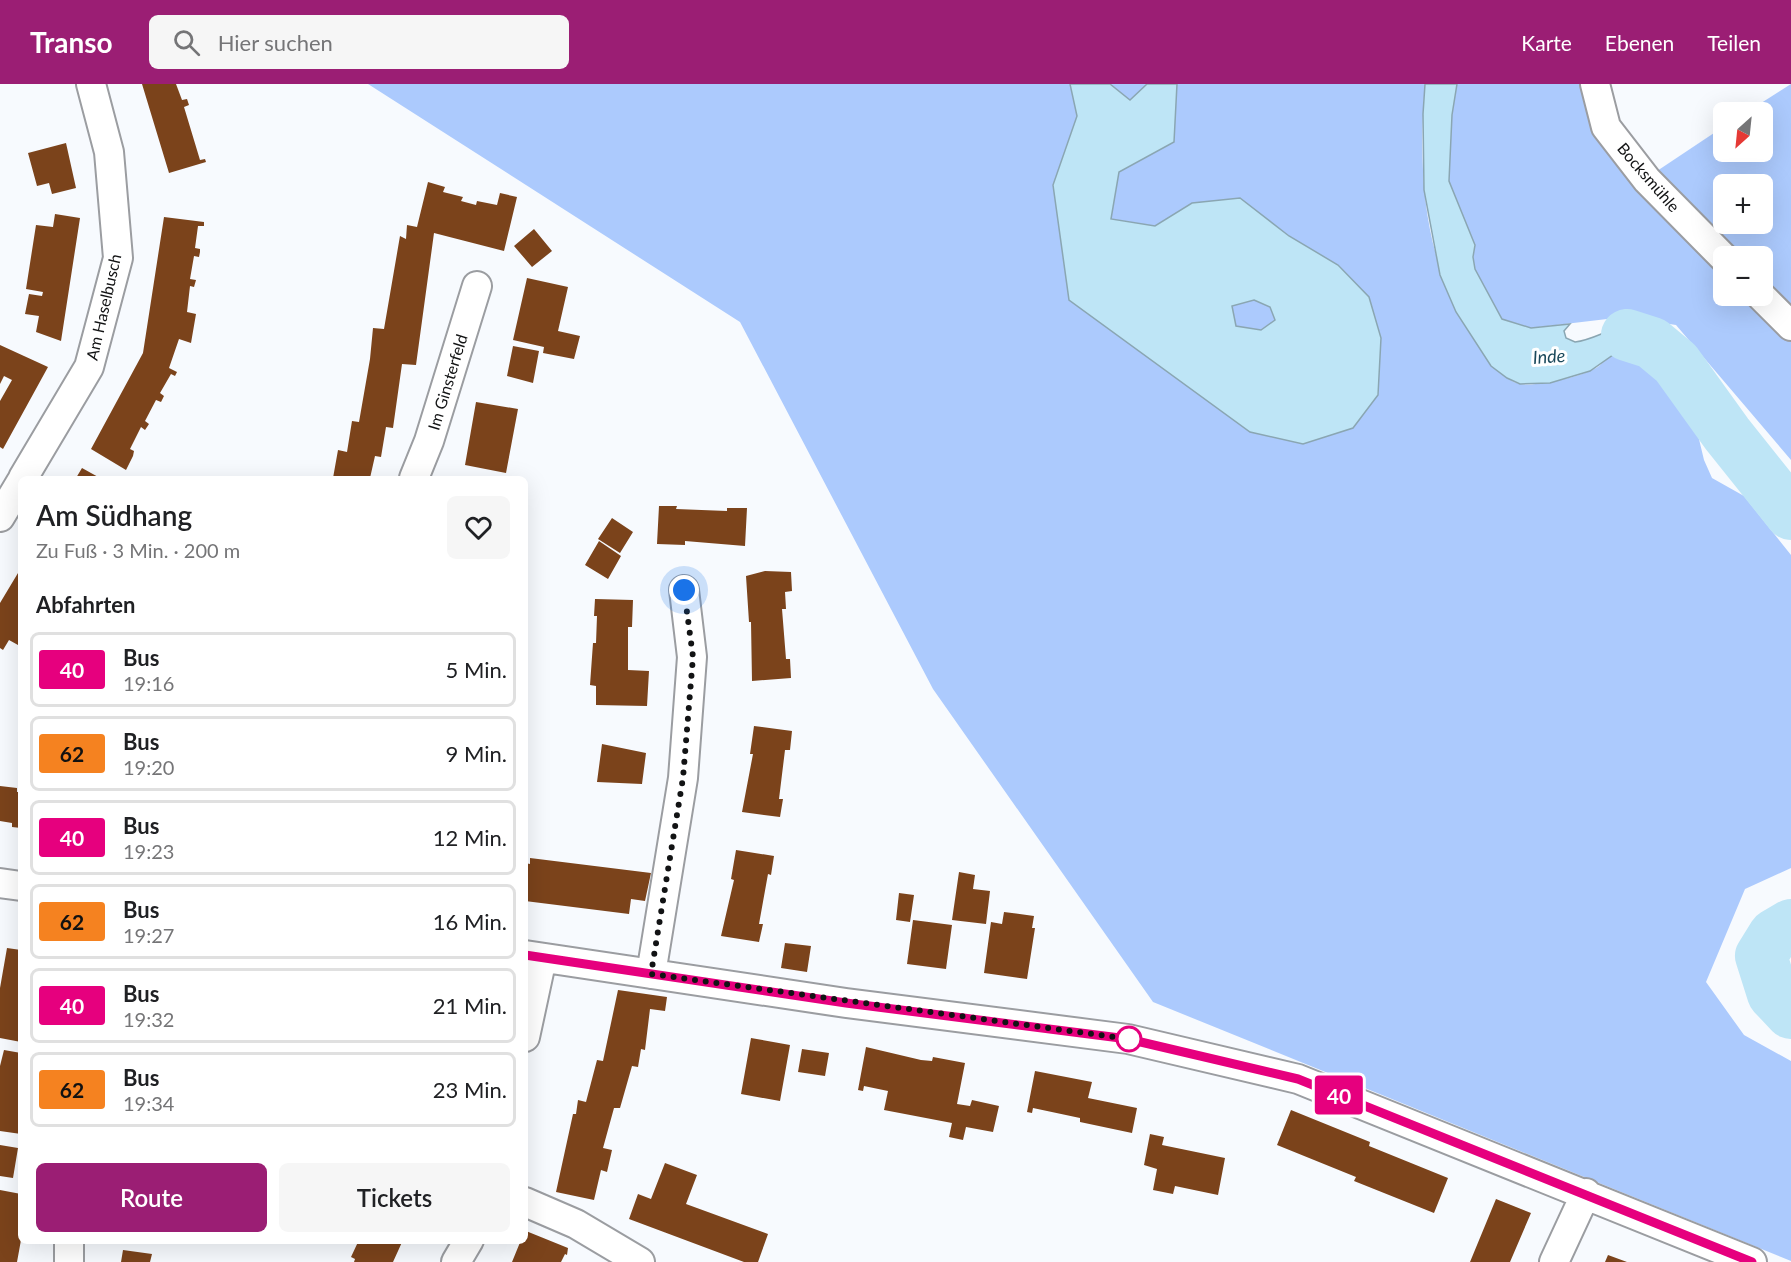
<!DOCTYPE html>
<html lang="de">
<meta charset="utf-8">
<style>
body{margin:0;font-family:Lato,sans-serif;background:#f6f6f6;color:#202124;height:100vh;display:flex;flex-direction:column;font-size:22px;white-space:nowrap}
*{box-sizing:border-box;margin:0}
p{font-size:20px;color:#757577}
.icon{flex:none;width:33px;height:33px;fill:none;stroke:currentColor;stroke-width:2;stroke-linecap:round;stroke-linejoin:round}
.map{position:relative;flex:1;overflow:hidden}
.drawer{position:absolute;left:18px;top:392px;width:510px;height:768px;display:flex;flex-direction:column;background:#fff;border-radius:9px;box-shadow:0 6px 24px #0002}
.drawer>*{flex:none}
.badge{padding:0 12px;border-radius:4px;font-size:21px;line-height:39px}
.needle{width:39px;rotate:207deg}
.controls{position:absolute;left:1713px;top:18px;display:grid;gap:12px}
.controls a{display:grid;place-items:center;width:60px;height:60px;border-radius:9px;background:#fff;box-shadow:0 6px 24px #0002;font-size:30px}
.you{position:absolute;width:30px;height:30px;margin:-15px;border:4px solid #fff;border-radius:50%;background:#1a73e8;box-shadow:0 0 0 9px #1a73e833}
.map>.badge{position:absolute;translate:-50% -50%;box-shadow:0 0 0 3px #fff}
h2{padding:0 18px;font-size:22px;line-height:54px}
.round{display:grid;place-items:center;flex:none;width:63px;height:63px;border-radius:9px;background:#f6f6f6}
.headline{display:flex;align-items:center;justify-content:space-between;height:102px;padding:0 18px}
h1{font-size:28px;font-weight:600;line-height:45px}
.cta{display:flex;gap:12px;margin-top:auto;padding:12px 18px}
.cta a{flex:1;height:69px;border-radius:9px;background:#9b1e74;color:#fff;font-size:24px;font-weight:600;line-height:69px;text-align:center}
.cta a+a{background:#f6f6f6;color:#202124}
ul{padding:0;list-style:none}
li{display:flex;align-items:center;gap:18px;height:75px;margin:0 12px 9px;padding:0 6px;border:3px solid #e0e0e0;border-radius:9px}
li div{flex:1}
li b{display:block;font-size:22px}
li em{font-style:normal}
li .badge{min-width:66px;font-weight:700;text-align:center}
header{display:flex;align-items:center;gap:36px;box-sizing:border-box;height:84px;padding:0 30px;background:#9b1e74;color:#fff}
header strong{font-size:28px}
nav{display:flex;gap:33px;margin-inline-start:auto;font-size:21px}
.search{width:420px;height:54px;background:#f6f6f6;display:flex;align-items:center;gap:15px;box-sizing:border-box;padding:0 21px;border-radius:9px;color:#757577;font-size:22px}
.map>svg:first-child{display:block}
</style>
<header>
<strong>Transo</strong>
<div class="search"><svg class="icon" aria-label="search" viewBox="0 0 24 24"><circle cx="10" cy="10" r="6"/><path d="M15 15l6 6"/></svg>Hier suchen</div>
<nav><a>Karte</a><a>Ebenen</a><a>Teilen</a></nav>
</header>
<div class="map">
<svg width="1791" height="1178" viewBox="0 0 1791 1178">
<rect width="100%" height="100%" fill="#f7fafe"/>
<path fill="#accafd" fill-rule="evenodd" d="M368 0H1070L1077 32 1053 101 1250 348 1338 181 1289 152 1192 119 1155 142 1111 135 1119 88 1173 58 1177 0H1425C1417 95 1424 194 1487 270 1496 281 1505 297 1520 300 1537 303 1586 292 1599 282 1604 278 1607 274 1613 271L1646 274 1665 285 1674 297 1677 312 1698 351 1704 376 1712 394 1744 412 1791 471V784L1745 805 1706 898 1744 951 1791 977V1177L1153 918 933 605 740 238Z
M1110 0H1147V2L1130 16Z
M1457 0H1586L1723 187 1724 212H1748L1791 255V376L1676 241 1624 233 1531 244 1502 235 1475 185 1473 173 1475 161 1448 97 1452 31Z
M1791 0V226L1763 198 1762 172H1737L1654 89 1723 43 1724 68H1762V28H1747ZM1724 100H1762V140H1724Z
M1254 216 1271 223 1275 236 1261 246 1236 242 1232 222Z"/>
<path fill="#bee5f6" stroke="#8aa6b2" stroke-width="1.5" fill-rule="evenodd" d="M1070 0H1110L1130 16 1147 0H1177L1174 58 1119 88 1111 135 1155 142 1192 119 1240 114 1289 152 1338 181 1369 213 1381 254 1378 311 1353 344 1303 360 1250 348 1069 216 1053 101 1077 32ZM1254 216 1270 223 1275 236 1261 246 1236 242 1232 222Z
M1425 0H1457L1452 31 1449 97 1475 161 1473 173 1475 185 1502 235 1531 244 1570 240 1564 247 1566 254 1575 258C1594 256 1611 243 1630 241 1660 237 1682 263 1701 283L1674 297C1657 276 1640 270 1613 271L1590 287 1550 299 1520 300 1507 294 1491 282 1456 228 1440 191 1424 106 1423 30Z"/>
<g fill="none" stroke-linecap="round" stroke-linejoin="round">
<path stroke="#bee5f6" stroke-width="52" d="M1627 251 1652 259 1676 279 1727 350 1791 430
M1791 841 1774 851 1761 872 1773 910 1791 929"/>
</g>
<path fill="#7b431b" d="M142 0H176L182 16 187 15 189 21 184 23 200 76 205 75 206 78 169 89Z
M66 59 76 104 52 110 49 99 37 102 28 69Z
M428 98 445 103 443 108 463 113 461 117 476 121 477 117 497 121 500 109 517 113 504 167 434 149 416 281 402 280 393 344 386 343 381 373 375 372 370 394H333L338 366 347 368 352 337 359 338 370 275 373 244 384 245 400 152 406 155 407 141 417 143Z
M55 130 80 134 61 257 36 248 39 232 25 230 29 210 42 212 43 208 26 205 36 141 53 143Z
M164 133 204 138V142H198L195 164 200 165V168L199 173 194 172 190 195 196 196 194 203 190 202 187 228 196 230 191 259 179 255 169 284 177 288 175 292 171 290 160 309 164 312 161 318 156 316 145 337 149 340 145 346 141 343 130 365 134 367 133 372 126 386 91 365 143 269Z
M534 145 552 167 532 183 514 162Z
M527 194 568 203 558 247 580 252 574 275 543 269 544 263 513 256Z
M0 261 48 283 3 365 0 363V317L12 296 4 292 0 300Z
M513 262 539 267 533 299 507 292Z
M476 318 518 325 506 389 465 381Z
M82 384 100 394H76Z
M659 422H677L676 425 727 427V424H747L745 462 685 457V461L657 460Z
M612 434 633 448 620 469 598 455Z
M599 457 621 472 608 495 585 481Z
M21 484V556L18 561 9 556 3 566 0 564V519Z
M765 487 791 488 792 507 785 508 786 525H782L786 575H790L791 594 752 597 751 538H749L746 492Z
M595 515 633 516 632 543H628V586L649 587 647 622 596 621V602L590 601 593 559H596L597 532H594Z
M754 642 792 647 790 666H785L779 715H783L780 733 742 728 753 670H750Z
M602 660 646 669 642 700 597 698Z
M0 702 17 704V708H21V744L12 743V739L0 737Z
M736 766 774 772 771 791 768 790 759 840H763L759 858 721 852 734 796 731 795Z
M530 774 651 789 645 817 631 815 629 830 525 817V779L530 780Z
M959 788 975 791 973 805 990 807 986 840 952 836Z
M899 809 914 811 910 838 896 836Z
M1004 828 1034 832 1032 844H1035L1027 895 984 889 991 838 1002 840Z
M913 836 952 841 946 885 907 880Z
M785 859 811 862 807 888 781 884Z
M7 864 21 866V958L0 954V904Z
M618 906 667 913 665 927 650 925 645 966 641 965 638 983 632 982 620 1024H614L603 1064 612 1066 607 1088 601 1086 594 1116 556 1108 573 1030H576L578 1016 586 1018 597 976 603 977Z
M751 954 790 961 780 1017 741 1010Z
M866 963 921 976 932 977 933 973 965 979 957 1020 970 1022 972 1016 999 1022 993 1048 966 1043 963 1056 949 1053 952 1039 884 1026 888 1007 864 1002 863 1007 858 1006Z
M802 965 829 969 825 992 798 988Z
M4 966 21 969V1050L0 1047V982Z
M1035 987 1092 998 1088 1014 1137 1024 1132 1049 1080 1038V1034L1033 1024 1032 1029 1027 1028Z
M1291 1026 1370 1058 1369 1062 1448 1094 1434 1129 1354 1097 1356 1093 1277 1061Z
M1150 1050 1164 1053 1162 1061 1225 1074 1218 1111 1175 1102 1173 1110 1153 1106 1157 1085 1144 1081Z
M0 1061 18 1064 13 1094 0 1092Z
M665 1079 697 1091 686 1120 768 1150 758 1178H744L629 1135 638 1110 651 1115Z
M0 1106 21 1110V1156L17 1178H0Z
M1496 1115 1531 1129 1510 1178H1470Z
M526 1147 568 1164 567 1171 565 1170 561 1178H512L521 1156H525Z
M354 1156H403L393 1178H354L355 1175 351 1173 358 1158Z
M123 1166 152 1170 150 1178H121Z
M1608 1171 1627 1178H1605Z"/>
<g fill="none" stroke-linecap="round" stroke-linejoin="round">
<g stroke="#9b9da1" stroke-width="32">
<path id="street" d="M1595 0 1606 43 1647 96 1724 174
M1761 212 1791 242
M23 394 89 283 118 174 109 68 91 0
M414 394 429 357 477 202
M0 433 21 398
M0 799 21 802
M525 871 846 919 1128 955 1298 995 1752 1178
M651 890 683 694 692 573 684 506
M525 953 542 874
M525 1118 576 1140 640 1178
M69 1178V1156
M456 1178 469 1156
M1554 1178 1586 1109"/>
</g>
<use href="#street" stroke="#fff" stroke-width="28"/>
</g>
<g fill="none" stroke-linecap="round" stroke-linejoin="round">
<g stroke="#fff" stroke-width="14">
<path id="line" d="M525 871 846 919 1128 955 1298 995 1752 1178"/>
</g>
<use href="#line" stroke="#e6007e" stroke-width="9"/>
<path stroke="#121314" stroke-width="6" stroke-dasharray="0 10.8" d="M684 506 693 573 683 694 651 890 1129 955"/>
</g>
<circle fill="#fff" stroke="#e6007e" stroke-width="3" cx="1129" cy="955" r="12"/>
<g text-anchor="middle" dominant-baseline="central" stroke-width="6" stroke-linejoin="round" paint-order="stroke">
<g font-size="16" fill="#121314" stroke="#fff">
<text transform="translate(1649 93) rotate(49)">Bocksmühle</text>
<text transform="translate(103 223) rotate(-77)">Am Haselbusch</text>
<text transform="translate(447 298) rotate(-73)">Im Ginsterfeld</text>
</g>
<g font-size="18" font-style="italic" fill="#1a495b" stroke="#fff">
<text transform="translate(1549 272) rotate(-4)">Inde</text>
</g>
</g>
</svg>
<div class="controls">
<a><svg class="needle" viewBox="-14 -14 28 28"><path d="M0-13l5 13h-10z" fill="#e53935"/><path d="M0 13l5-13h-10z" fill="#757577"/></svg></a>
<a>+</a>
<a>−</a>
</div>
<div class="you" style="left:684px;top:506px"></div>
<b class="badge" style="left:1339px;top:1011px;background:#e6007e;color:#fff">40</b>
<section class="drawer">
<div class="headline"><div><h1>Am Südhang</h1><p>Zu Fuß · 3 Min. · 200 m</p></div><a class="round"><svg class="icon" aria-label="heart" viewBox="0 0 24 24"><path d="M12 20l-8-8c-3-5 5-10 8-4 3-6 11-1 8 4z"/></svg></a></div>
<h2>Abfahrten</h2>
<ul>
<li><span class="badge" style="background:#e6007e;color:#fff">40</span><div><b>Bus</b><p>19:16</p></div><em>5 Min.</em></li>
<li><span class="badge" style="background:#f58220;color:#111">62</span><div><b>Bus</b><p>19:20</p></div><em>9 Min.</em></li>
<li><span class="badge" style="background:#e6007e;color:#fff">40</span><div><b>Bus</b><p>19:23</p></div><em>12 Min.</em></li>
<li><span class="badge" style="background:#f58220;color:#111">62</span><div><b>Bus</b><p>19:27</p></div><em>16 Min.</em></li>
<li><span class="badge" style="background:#e6007e;color:#fff">40</span><div><b>Bus</b><p>19:32</p></div><em>21 Min.</em></li>
<li><span class="badge" style="background:#f58220;color:#111">62</span><div><b>Bus</b><p>19:34</p></div><em>23 Min.</em></li>
</ul>
<div class="cta"><a>Route</a><a>Tickets</a></div>
</section>
</div>
